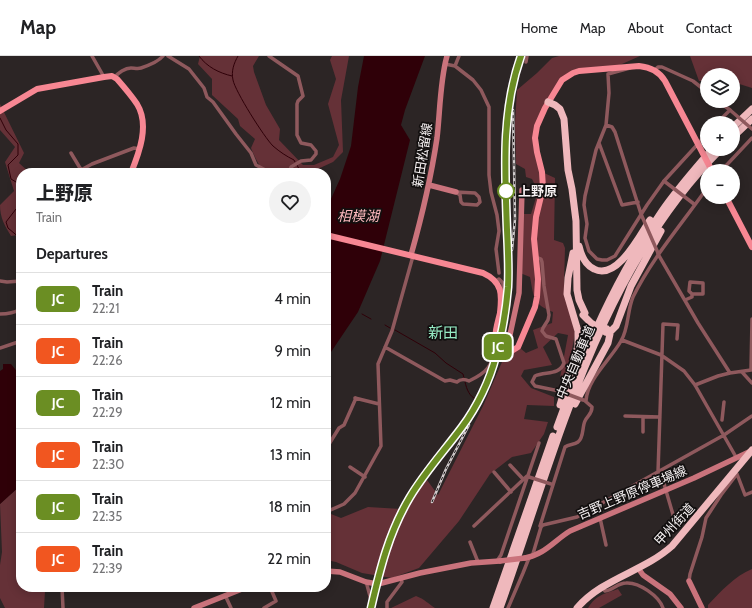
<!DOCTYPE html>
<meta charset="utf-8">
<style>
body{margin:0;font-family:Cabin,"Noto Sans JP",sans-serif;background:#f2f2f2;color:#202124;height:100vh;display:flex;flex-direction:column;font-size:15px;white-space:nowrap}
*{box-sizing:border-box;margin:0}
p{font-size:13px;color:#757577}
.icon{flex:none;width:22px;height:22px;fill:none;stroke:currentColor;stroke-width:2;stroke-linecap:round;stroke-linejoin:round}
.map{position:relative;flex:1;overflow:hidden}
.panel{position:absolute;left:16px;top:112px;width:315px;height:424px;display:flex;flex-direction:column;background:#fff;border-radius:16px;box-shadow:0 2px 10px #0003}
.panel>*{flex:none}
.badge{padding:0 8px;border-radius:6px;font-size:14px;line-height:26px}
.fabs{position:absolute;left:700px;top:12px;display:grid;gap:8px}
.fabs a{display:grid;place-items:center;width:40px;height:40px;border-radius:50%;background:#fff;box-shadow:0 2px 10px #0003;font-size:20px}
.map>.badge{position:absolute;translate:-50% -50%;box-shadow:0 0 0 2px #fff}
h2{padding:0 20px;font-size:15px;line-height:36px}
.round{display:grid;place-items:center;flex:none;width:42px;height:42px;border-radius:21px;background:#f2f2f2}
.headline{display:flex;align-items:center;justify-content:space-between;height:68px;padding:0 20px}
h1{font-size:19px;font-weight:800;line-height:30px}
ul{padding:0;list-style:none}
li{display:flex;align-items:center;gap:12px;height:52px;padding:0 20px;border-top:1px solid #e0e0e0}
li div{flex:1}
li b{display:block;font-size:15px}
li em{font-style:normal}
li .badge{min-width:44px;font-weight:700;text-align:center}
header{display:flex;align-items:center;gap:24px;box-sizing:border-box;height:56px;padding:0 20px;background:#fff;border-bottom:1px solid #e0e0e0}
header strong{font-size:19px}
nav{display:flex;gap:22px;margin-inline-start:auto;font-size:14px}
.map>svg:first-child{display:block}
</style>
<header>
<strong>Map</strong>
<nav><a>Home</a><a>Map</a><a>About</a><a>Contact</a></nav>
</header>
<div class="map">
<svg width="752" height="552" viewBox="0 0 752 552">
<rect width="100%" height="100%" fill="#2c2525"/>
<path fill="#653137" d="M200 0H259L253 10 254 16 266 49 280 73 279 84 303 109H314L333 101 339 89 328 48 336 23 330 4 332 0H349L341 44 343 96 333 106 309 117H267C259 112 255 101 251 92L255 83 240 70 238 63 212 39V23L198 8Z
M559 0H640L613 12 569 19 548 46 535 82 542 116 555 122 554 184 563 187 565 192 564 228 575 277 569 310 565 320 560 322 568 279 558 277 543 291 552 309 524 314 521 320 531 332 554 341V350L527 349 524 363 548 366 544 378 531 397 512 401 490 418 459 465 419 512 392 522 362 517 336 506 326 504V456L341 462 368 451 401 453 427 424 438 439 483 350 505 299 520 292 526 297 538 292 533 274 552 267 553 256C532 248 534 241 530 221L520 217 522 158H531L538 135 532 123 526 121 525 113 516 108 515 68 517 34 537 17 552 2Z
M690 0H752V32L733 26V19H707V25H699Z
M0 48 24 97 19 107 30 117H21V183L18 179 11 180C5 170 0 162 0 149L14 135 5 106 15 91 0 74Z
M21 429V531H47L45 535 44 552H5L0 542V509L2 496 0 448Z
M752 513V552H708V549C721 535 735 520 752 513Z
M618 533 622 539 599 552H588C596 539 604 538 618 533Z
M416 540C426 544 427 547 435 552H391Z"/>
<path fill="#2f0008" d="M364 0H425L405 54 401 69 410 84 380 205 358 256 331 296 326 309V154L340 123 351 90 358 31Z
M3 308H11L19 318 21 317V429L0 448V315L3 313Z"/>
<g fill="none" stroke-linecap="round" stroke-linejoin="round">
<path stroke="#2f0008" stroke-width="1" d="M199 0C207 11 219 17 232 20
M238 0C234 7 231 15 233 24 235 35 264 81 273 90 280 96 286 100 294 104L295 106
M0 62 6 74 18 88V99L8 109 11 123 21 129
M297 109 301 117
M21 150 16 153 6 166 8 172 21 183
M362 258 371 263
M385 269 390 272
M395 274 435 297 446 307 463 318 464 322
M465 326C467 334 469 340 477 344"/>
<path stroke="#8f595d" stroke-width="3.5" d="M92 0 104 21
M168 0 189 13 204 32 207 41 213 46 236 78 251 97 256 109 271 117
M269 0 298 20 303 40 298 45 297 48V79L301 87 311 89 316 95V98L311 104 301 105 291 111 289 117
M526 6 527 0
M445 8 455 10 473 24 481 34 489 51V119L491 136 497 159 499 175 496 193 499 217
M455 10 459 0
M630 12 608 18 609 37 606 69 596 94 585 140 584 149 587 168 585 182 589 195 597 203 602 204H607L615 200 647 149 664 125 707 78
M655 14 658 11H662L693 25 707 36
M115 21C118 17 125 12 131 12 134 12 138 13 141 12 147 10 159 5 163 0
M717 67 730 54 718 45
M606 69 612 71 615 76 641 158
M599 87 622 149 638 146
M71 97 83 117
M81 114 92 108 134 92 140 93
M721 115 752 82
M456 136 475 137 479 141 480 146 477 149 463 148 461 146 460 139Z
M658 198 698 267 730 317
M536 201 541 203 542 206 544 230 549 259 548 264 543 272 542 275 546 280 556 283 564 307C559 320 545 315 535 320L532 326 535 330 559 335
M0 225 7 226 21 225
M495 226 499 223 503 227V239
M685 244 692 241V238L689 235 690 226 703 227V238H692
M0 258C8 258 14 257 21 253
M498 279 501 265
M622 284 661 299 684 315 695 329 736 401
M385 291 445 325 450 324 457 326C460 323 465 323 469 325 488 316 492 310 496 289
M0 292 21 285
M742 316 752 327
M695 329 718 320 730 317 751 314 752 263
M355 342 379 348
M586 345C587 323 611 303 621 285 629 272 627 255 633 241 652 202 682 168 707 132
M625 360 660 361
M722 364 724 346
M643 376V361
M326 393 339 372 344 369 356 342
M510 409 523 423
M350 411 365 421
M494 416 511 436
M737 418 745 439 752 436
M326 456 344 448 355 437 381 390 378 308 392 275 413 200
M600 462 606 489
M674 462 662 421 658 416 663 268 678 269 677 283
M474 470 527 420 529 421
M540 470 541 471 543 469 577 461 724 379 752 360
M540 470 565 391C569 388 574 389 578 386 584 382 582 371 585 365 588 359 592 358 592 351L584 344
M470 486 478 506
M532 501 541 471
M497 505 501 499 539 387
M689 525 690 518 702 481 706 462 721 439 737 418
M369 527 367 529 373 551
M62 531 63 552
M601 531 605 535C613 534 618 527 626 527 639 526 659 540 663 552
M225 539 231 552
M264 552 276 545 270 531
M387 552V546L402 526 401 523
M508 552 523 517 529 502"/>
<path stroke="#ca737c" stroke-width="5.5" d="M429 129 456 136
M411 199C422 160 431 122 437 82 440 57 440 24 447 0
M510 296 508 288 519 237 522 134
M525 502C544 499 555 484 570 475L694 422 751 395
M638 512 643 519 670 538 681 552
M326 515 340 516 366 526 378 528 420 517 471 507 500 505
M689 525 702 552
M194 552 247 531"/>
<path stroke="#f78793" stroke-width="6" d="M0 55 37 33 104 21 112 20 117 23C124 31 131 39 137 48 150 69 139 97 131 117
M726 141 752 191
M326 179 483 217C503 226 502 239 500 257
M505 296H510L518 291 535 251 537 241 538 223 534 183 536 161 543 132 542 116 537 96 535 82 537 70 545 52 562 24 573 17 579 15 639 10C650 11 659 15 665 25L699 90"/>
<path stroke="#efb8bc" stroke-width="7" d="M548 46 555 49 560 53 564 63 568 114 572 133 576 165 577 234 579 244 585 257
M733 71 752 53
M733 81 752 63
M579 190C581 199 585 209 594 213 617 225 640 179 650 164
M606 276 611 275 616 270 631 230 661 175
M575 348 608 287 610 278 607 273
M560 349 578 290V275L567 238 568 222 573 197
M557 371C584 295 616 221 662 155 677 133 695 113 712 93
M493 552 553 380
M500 552C557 393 598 216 721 93
M577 552C603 522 643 516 672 490L752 394"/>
<g stroke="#d1cbcc" stroke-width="2.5">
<path id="rail" d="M512 194 515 163 513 54
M432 446 446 413 469 369
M396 465C404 452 411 439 420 426 434 407 450 388 464 368 480 343 493 315 500 285 516 214 501 140 506 68 508 45 514 22 521 0"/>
</g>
<use href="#rail" stroke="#120f0f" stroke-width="1" stroke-dasharray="3" stroke-linecap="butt"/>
<path stroke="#8f595d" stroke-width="3.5" d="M730 54 752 73
M664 125 694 148
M641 158 658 197
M559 335 583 344
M529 421 551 428"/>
<path stroke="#ca737c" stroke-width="5.5" d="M500 505 525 502"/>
<path stroke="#f78793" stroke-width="6" d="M699 90 712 115
M500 257C497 270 489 290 505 296"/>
<path stroke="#efb8bc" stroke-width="7" d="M583 259 591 267 606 276"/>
</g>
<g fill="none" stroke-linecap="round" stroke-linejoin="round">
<g stroke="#fff" stroke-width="9">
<path id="line" d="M371 552C380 513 389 476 410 441 425 416 445 394 462 371 477 351 490 324 496 300 502 278 506 254 508 231 509 212 508 193 507 174 505 115 501 56 521 0"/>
</g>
<use href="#line" stroke="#6b8e23" stroke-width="6"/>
</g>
<circle fill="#fff" stroke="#6b8e23" stroke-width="2" cx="506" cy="135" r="8"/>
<g text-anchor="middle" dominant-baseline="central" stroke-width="3.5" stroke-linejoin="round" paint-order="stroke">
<g font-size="13" fill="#f6f1f2" stroke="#120f0f">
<text transform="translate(422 99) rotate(-81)">新田松留線</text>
<text transform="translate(575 306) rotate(-67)">中央自動車道</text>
<text transform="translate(632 436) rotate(-23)">吉野上野原停車場線</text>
<text transform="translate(674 468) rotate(-47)">甲州街道</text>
</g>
<g font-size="13" font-weight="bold" fill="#f6f1f2" stroke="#120f0f" text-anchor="start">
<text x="518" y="135">上野原</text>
</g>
<g font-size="14" font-style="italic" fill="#fcb8bd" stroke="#120f0f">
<text x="358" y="160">相模湖</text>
</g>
<g font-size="15" fill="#95ebc4" stroke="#120f0f">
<text x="443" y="277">新田</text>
</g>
</g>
</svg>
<div class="fabs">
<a><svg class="icon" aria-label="layers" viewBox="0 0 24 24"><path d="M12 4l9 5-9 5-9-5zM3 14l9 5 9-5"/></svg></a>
<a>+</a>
<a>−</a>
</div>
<b class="badge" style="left:498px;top:291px;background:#6b8e23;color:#fff">JC</b>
<section class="panel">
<div class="headline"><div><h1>上野原</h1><p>Train</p></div><a class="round"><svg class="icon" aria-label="heart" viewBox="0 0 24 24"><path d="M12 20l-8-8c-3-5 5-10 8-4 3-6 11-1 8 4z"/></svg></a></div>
<h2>Departures</h2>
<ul>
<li><span class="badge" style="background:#6b8e23;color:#fff">JC</span><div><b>Train</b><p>22:21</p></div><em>4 min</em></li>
<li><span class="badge" style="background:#f15620;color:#fff">JC</span><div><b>Train</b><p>22:26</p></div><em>9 min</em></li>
<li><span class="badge" style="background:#6b8e23;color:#fff">JC</span><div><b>Train</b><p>22:29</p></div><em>12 min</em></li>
<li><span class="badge" style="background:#f15620;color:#fff">JC</span><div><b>Train</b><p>22:30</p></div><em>13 min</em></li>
<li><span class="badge" style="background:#6b8e23;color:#fff">JC</span><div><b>Train</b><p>22:35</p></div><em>18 min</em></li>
<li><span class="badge" style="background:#f15620;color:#fff">JC</span><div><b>Train</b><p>22:39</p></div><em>22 min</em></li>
</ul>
</section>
</div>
